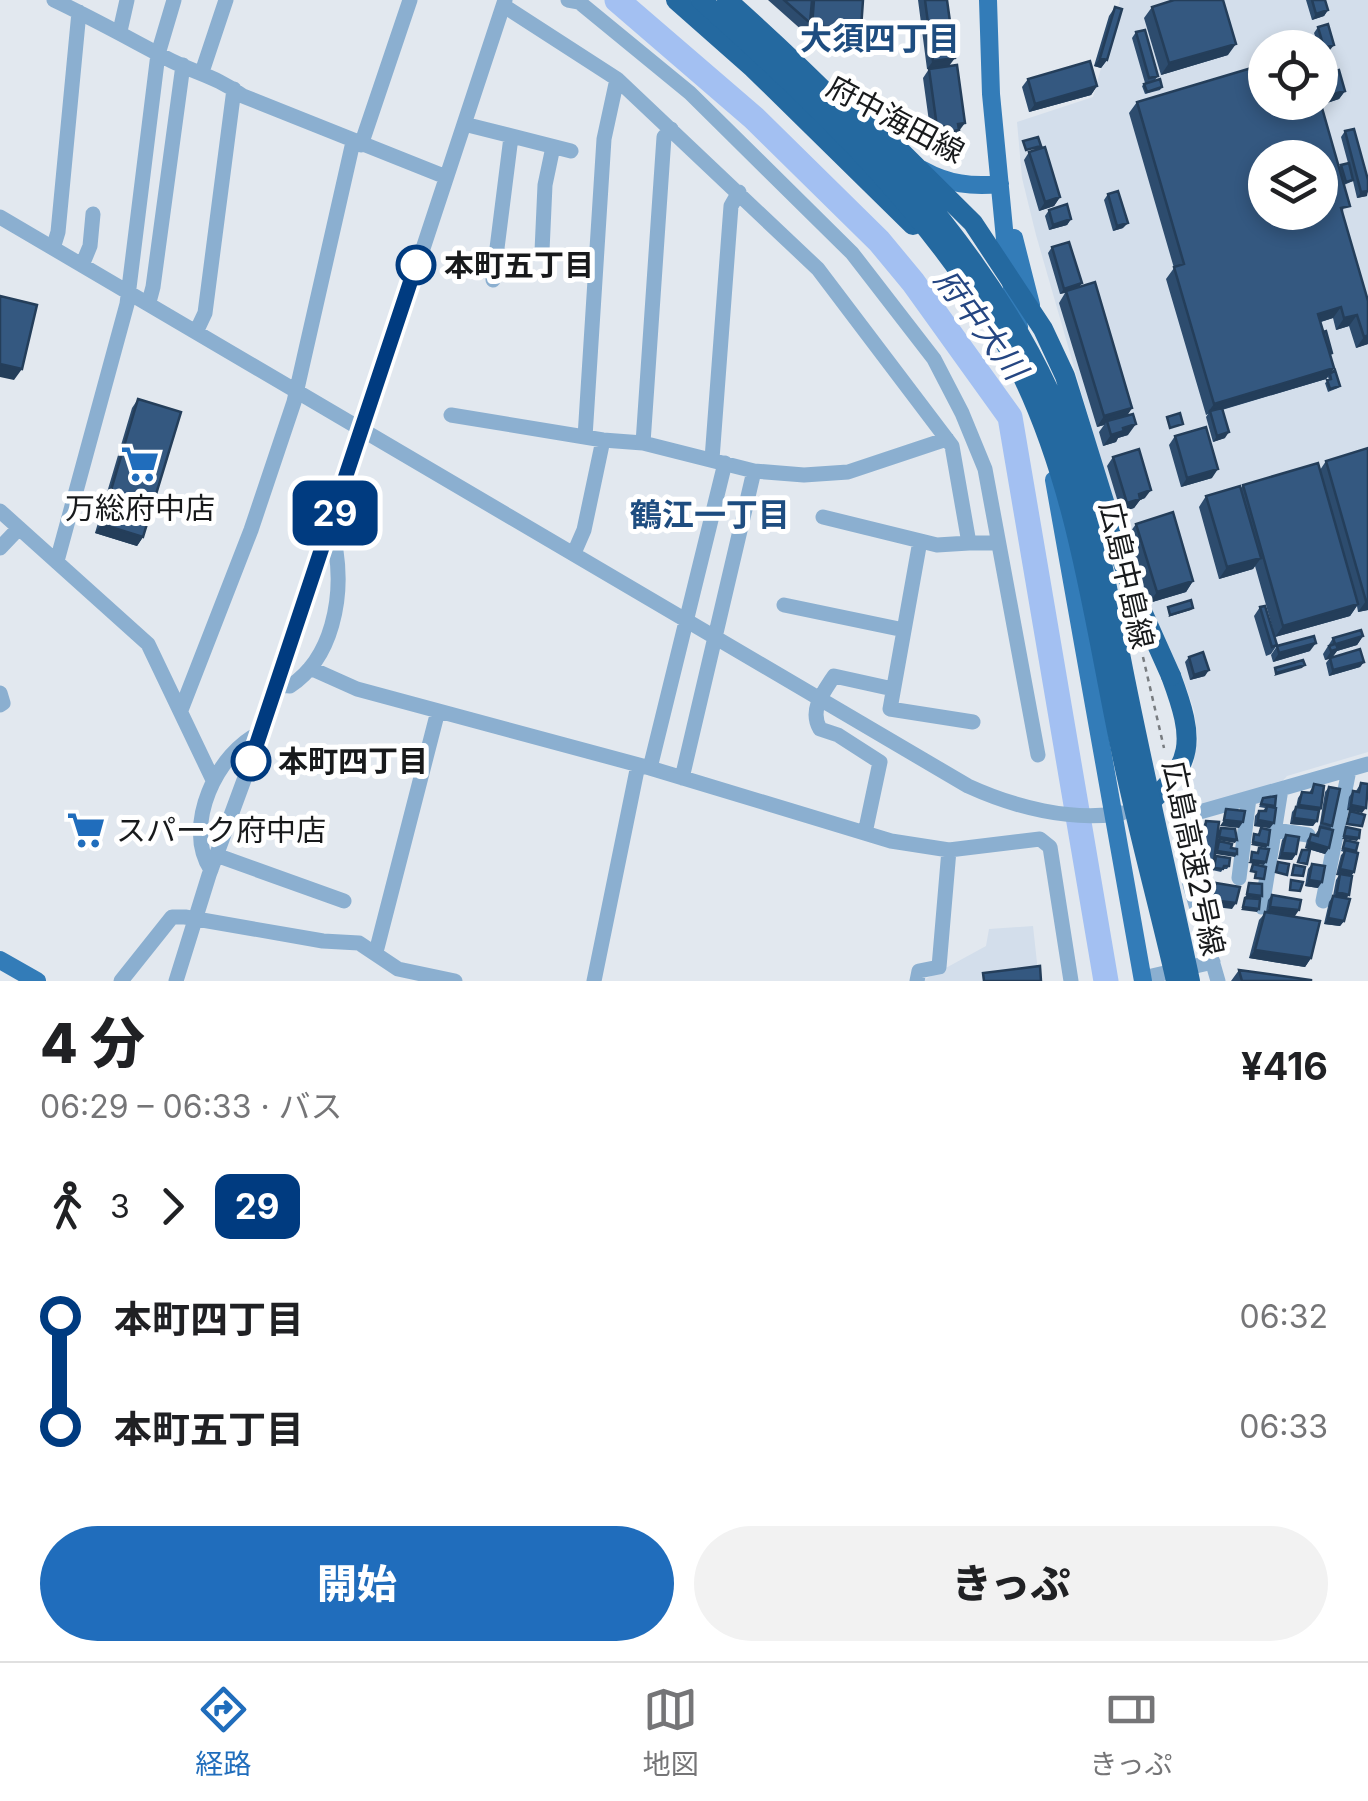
<!DOCTYPE html>
<html lang="ja">
<meta charset="utf-8">
<style>
body{margin:0;font-family:Inter,"Noto Sans JP",sans-serif;background:#f2f2f2;color:#202124;height:100vh;display:flex;flex-direction:column;font-size:38px;white-space:nowrap}
*{box-sizing:border-box;margin:0}
p{font-size:32px;color:#757577}
.icon{flex:none;width:55px;height:55px;fill:none;stroke:currentColor;stroke-width:2;stroke-linecap:round;stroke-linejoin:round}
.map{position:relative;height:981px;overflow:hidden}
.drawer{display:flex;flex-direction:column;background:#fff;flex:1}
.drawer>*{flex:none}
.badge{padding:0 20px;border-radius:15px;font-size:35px;line-height:65px}
.buttons{position:absolute;left:1248px;top:30px;display:grid;gap:20px}
.buttons a{display:grid;place-items:center;width:90px;height:90px;border-radius:50%;background:#fff;box-shadow:0 5px 15px #0003;font-size:50px}
.map>.badge{position:absolute;translate:-50% -50%;box-shadow:0 0 0 5px #fff}
.legs{display:flex;align-items:center;gap:15px;height:110px;padding:0 40px;font-size:32px}
.legs p{margin-inline-start:auto}
.headline{display:flex;align-items:center;justify-content:space-between;height:170px;padding:0 40px}
h1{font-size:55px;font-weight:800;line-height:75px}
.primary-button{display:flex;gap:20px;margin-top:auto;padding:20px 40px}
.primary-button a{flex:1;height:115px;border-radius:60px;background:#206dbc;color:#fff;font-size:40px;font-weight:800;line-height:115px;text-align:center}
.primary-button a+a{background:#f2f2f2;color:#202124}
ul{padding:0 40px;list-style:none}
li{display:flex;align-items:center;gap:35px;height:110px;font-size:38px}
li i{display:grid;place-items:center;width:15px;height:100%;margin:0 12px;background:currentColor}
li i::after{content:'';width:25px;height:25px;margin:-12px;border:8px solid;border-radius:50%;background:#fff}
li p{margin-inline-start:auto}
li:first-child i{background:linear-gradient(#0000 50%,currentColor 0)}
li:last-child i{background:linear-gradient(currentColor 50%,#0000 0)}
.tab-bar{display:flex;justify-content:space-around;align-items:center;height:140px;border-top:2px solid #e0e0e0;background:#fff;font-size:28px;color:#757577}
.tab-bar a{display:grid;justify-items:center;gap:5px}
.tab-bar .active{color:#206dbc}
.map>svg:first-child{display:block}
</style>
<div class="map">
<svg width="1368" height="981" viewBox="0 0 1368 981">
<rect width="100%" height="100%" fill="#e2e8ef"/>
<path fill="#d3deeb" fill-rule="evenodd" d="M1120 0H1368V752L1287 776 1278 786 1190 810 1176 802 1192 771 1198 740 1194 710 1183 678 1156 628 1119 523 1036 235 1022 178 1017 122 1093 97ZM1265 48H1320V102H1265ZM1265 158H1320V212H1265Z
M1033 926 1039 981H922L986 946 989 929Z"/>
<g fill="none" stroke-linecap="round" stroke-linejoin="round">
<path stroke="#a3c0f2" stroke-width="25" d="M617 0 754 118 879 241 913 282 1010 417 1106 981"/>
<path stroke="#787c80" stroke-width="2.5" stroke-dasharray="5 5" stroke-linecap="butt" d="M1143 657 1164 748"/>
<path stroke="#8bafd0" stroke-width="15" d="M54 0C92 18 128 38 166 58 194 73 216 76 243 96L446 177
M568 0 579 2 690 93 852 253 934 359 962 413 985 469 1038 755
M504 6 617 79 818 269 952 446 969 543H998
M120 31 127 0
M202 72 226 0
M464 124 571 151
M361 145 410 0
M0 217 968 786C1014 807 1071 822 1122 813
M54 245 58 232 79 12
M542 251 545 185 553 147
M83 263 90 246 93 214
M493 280 511 137
M149 302 153 287 183 65
M197 330 205 313 234 89
M451 415 603 440 643 443 754 471 804 475 848 472 947 439
M585 437 604 139 617 79
M643 443 664 137 671 129
M712 459 731 206 739 192
M0 511 148 644 213 780
M823 517 937 545 969 543
M920 541 890 709 973 722
M0 548 19 528
M574 553 584 530 603 440
M57 561 127 304 158 54 174 0
M784 605 904 630
M310 668 357 689 650 768 891 841 949 850 1040 839 1050 847 1071 981
M279 685 290 686C333 658 343 597 336 551L326 542
M0 693 3 703 0 705
M181 710 251 530 294 402 353 142
M650 768 725 463
M682 778 754 471
M1275 830 1308 835
M865 833 880 762 838 735 820 729C809 710 823 693 834 676L893 689
M216 855 344 901
M211 870C182 827 217 751 262 732
M1239 878 1249 798
M1323 901 1348 775
M1262 907 1281 789
M376 952 438 711
M1143 978 1213 962
M121 981 172 917H185L323 941 359 943 398 969 455 981
M176 981 209 875 279 685 505 0
M594 981 638 765
M917 981 919 971 939 967 949 850
M1218 981 1187 874 1182 817 1368 764"/>
<path stroke="#337cb8" stroke-width="18" d="M988 0 991 94 1007 260 1019 327
M923 170C948 184 972 187 1000 184
M1014 238 1031 305
M1054 480 1143 981
M0 960 37 981"/>
<path stroke="#2469a0" stroke-width="20" d="M676 0 753 68 913 225
M1141 810C1196 764 1195 741 1171 676"/>
<path stroke="#2469a0" stroke-width="20" d="M701 0C818 104 945 225 1017 365 1077 484 1093 616 1120 745 1136 824 1158 902 1176 981
M727 0C851 111 978 238 1049 391 1091 483 1106 585 1126 684 1146 783 1169 882 1190 981
M842 93 973 223 1043 329 1065 376 1129 582 1171 676"/>
</g>
<path fill="#2d4c6e" d="M768 0H863L855 38 806 34 807 28 804 32Z
M918 0H947L949 66 959 132 953 139 943 140V134L931 136 923 78 929 69 934 68 927 69Z
M1306 0H1325L1328 10 1324 16 1312 20Z
M1115 7 1107 60 1101 68 1094 66 1109 16Z
M1152 7 1228 55 1161 75 1144 18Z
M1318 27 1330 50 1320 53V48H1319L1314 33Z
M1136 32 1158 76 1155 80 1162 87 1160 90 1145 94 1142 86 1145 83 1132 38Z
M1327 73 1345 91 1339 99 1327 103 1321 81Z
M1028 79 1097 86 1091 95 1029 112 1022 87Z
M1137 102 1339 168 1341 165 1348 163 1341 137 1345 131 1367 196 1357 198 1353 181 1344 185 1343 216 1368 344 1356 348 1349 326 1336 330 1333 318 1321 322 1334 368 1332 372 1340 386 1338 388 1328 392 1325 383 1329 380 1328 377 1326 379 1222 410 1225 438 1213 442 1206 417 1208 414 1206 415 1166 279 1174 268 1129 113Z
M1029 152 1060 197 1054 206 1039 211 1024 160Z
M1108 194 1123 228 1113 231 1104 200Z
M1049 210 1071 219 1067 225 1049 230 1045 216Z
M1052 247 1079 287 1132 408 1127 415 1128 435 1118 438 1116 442 1103 446 1099 432 1104 425 1097 427 1059 303 1065 293 1060 294 1048 253Z
M138 399 143 537 137 546 95 533 132 408Z
M1175 436 1212 478 1181 487 1169 445Z
M1113 457 1145 498 1140 500 1134 508 1121 512 1107 466Z
M1326 461 1368 610 1358 612 1357 606 1350 616 1275 637 1255 566 1253 569 1219 579 1199 507 1206 496 1241 488 1243 485 1320 470Z
M1136 524 1193 581 1186 592 1149 603 1128 535Z
M1260 607 1277 645 1271 654 1266 656 1254 616Z
M1363 636 1357 645 1337 651 1332 657 1364 662 1360 667 1329 676 1326 663 1329 659 1325 660 1323 654 1333 638Z
M1277 646 1310 651 1273 662 1271 655Z
M1189 657 1205 676 1190 680 1185 662Z
M1361 783 1366 808 1347 810 1349 797 1353 791H1356Z
M1314 784 1321 808 1313 826 1290 824 1292 812 1296 807 1298 798 1302 792 1309 793Z
M1329 787 1332 826 1330 829 1329 848 1325 854 1305 848 1307 840 1311 834 1315 835 1319 829 1325 792Z
M1263 798 1274 807 1270 828 1254 826 1255 816 1259 811H1263L1265 808 1259 807Z
M1206 821 1214 859 1216 856 1229 866 1227 869H1223L1221 872 1212 870 1209 875 1196 873 1202 827Z
M1286 835 1296 854 1292 860 1278 859 1282 840Z
M1345 840 1356 852 1354 872 1351 876 1346 899 1344 921 1340 926 1324 924 1329 902 1333 896 1336 880 1339 875H1336L1341 855 1344 852 1341 851Z
M1312 864 1318 888 1305 886 1308 869Z
M1272 895 1295 916 1276 914 1311 958 1305 967 1249 958 1259 920 1266 912 1268 900Z
M1239 970 1311 981H1231Z"/>
<path fill="#243e5a" d="M1328 10 1324 16 1312 20 1316 14Z
M812 26 861 29 855 38 806 34Z
M1236 44 1228 55 1161 75 1169 63Z
M1334 45 1330 50 1320 53 1324 48Z
M955 58 949 66 927 69 933 61Z
M1100 58 1107 60 1101 68 1094 66Z
M1097 86 1091 95 1029 112 1035 104Z
M1345 91 1339 99 1327 103 1333 94Z
M965 123 953 139 943 140 949 132 958 124Z
M949 126 943 134 931 136 937 127Z
M1368 191 1367 196 1357 198 1361 192Z
M1060 197 1054 206 1039 211 1045 202Z
M1071 219 1067 225 1049 230 1053 225Z
M1128 223 1123 228 1113 231 1117 226Z
M1082 283 1078 289 1060 294 1064 289Z
M1341 307 1333 318 1310 325 1318 314Z
M1357 315 1349 326 1336 330 1344 318Z
M1368 335V344L1356 348 1364 337Z
M0 364 22 369 14 380 0 377Z
M1334 368 1326 379 1210 413V411L1206 415 1214 404Z
M1132 408 1125 419 1107 421 1104 425 1097 427 1104 416Z
M1136 424 1128 435 1118 438 1116 442 1103 446 1111 435 1123 428Z
M1229 432 1225 438 1213 442 1217 436Z
M1218 469 1212 478 1181 487 1187 478Z
M1151 490 1145 498 1140 500 1134 508 1121 512 1127 503 1139 494Z
M101 524 143 537 137 546 95 533Z
M1261 558 1253 569 1219 579 1227 567Z
M1193 581 1186 592 1149 603 1157 592Z
M1366 601H1368V610L1358 612Z
M1358 604 1350 616 1275 637 1283 626Z
M1193 608 1191 610 1168 617 1170 615Z
M1363 636 1357 645 1337 651 1332 658 1325 660 1336 644Z
M1316 643 1310 651 1273 662 1279 653Z
M1364 662 1360 667 1329 676 1333 670Z
M1305 665 1302 668 1274 676 1276 673Z
M1209 670 1205 676 1190 680 1194 675Z
M1351 805 1366 808 1362 813 1347 810Z
M1294 818 1317 821 1313 826 1290 824Z
M1224 820 1243 822 1239 828 1220 826Z
M1258 820 1274 823 1270 828 1254 826Z
M1344 836 1359 838 1357 841 1342 839Z
M1219 837 1237 840 1235 843 1217 840Z
M1253 842 1268 845 1266 848 1251 845Z
M1309 842 1329 848 1325 854 1305 848Z
M1217 851 1237 854 1235 857 1215 854Z
M1282 853 1296 854 1292 860 1278 859Z
M1251 860 1266 862 1264 865 1248 863Z
M1200 868 1213 869 1209 875 1196 873Z
M1340 869 1354 872 1350 877 1336 875Z
M1309 880 1322 882 1318 888 1305 886Z
M1337 892 1349 895 1345 900 1333 898Z
M1247 894 1262 896 1260 899 1245 897Z
M1212 900 1236 903 1232 909 1208 906Z
M1243 907 1259 909 1257 912 1241 910Z
M1270 907 1299 910 1295 916 1266 913Z
M1328 918 1344 921 1340 926 1324 924Z
M1255 950 1311 958 1305 967 1249 958Z"/>
<path fill="#345880" stroke="#243e5a" stroke-width="2.5" fill-rule="evenodd" d="M784 0H812L810 23Z
M814 0H863L861 29 812 26Z
M925 0H947L955 58 933 61Z
M1174 0H1223L1236 44 1169 63 1152 7Z
M1312 0H1325L1328 10 1316 14Z
M1115 7 1122 9 1107 60 1100 58Z
M1328 24 1334 45 1324 48 1318 27Z
M1145 30 1158 76 1149 78 1136 32Z
M1090 61 1097 86 1035 104 1028 79Z
M1265 64V102L1320 101 1350 206 1341 208 1368 301V335L1364 337 1357 315 1344 318 1341 307 1318 314 1334 368 1214 404 1174 267 1184 264 1137 102ZM1265 158H1320V212H1265Z
M957 65 965 123 958 124 959 130 949 132V126L937 127 929 69Z
M1339 70 1345 91 1333 94 1327 73Z
M1160 79 1162 87 1147 92 1144 84Z
M1354 129 1368 180V191L1361 192 1345 131Z
M1038 137 1041 146 1026 150 1023 141Z
M1045 147 1060 197 1045 202 1029 152Z
M1349 163 1353 180 1346 182 1341 165Z
M1118 191 1128 223 1117 226 1108 194Z
M1067 204 1071 219 1053 225 1049 210Z
M1069 242 1082 283 1064 289 1052 247Z
M1095 282 1132 408 1104 416 1066 291Z
M0 296 37 305 22 369 0 364Z
M1326 331 1332 353 1330 354 1323 332Z
M1335 370 1340 386 1330 389 1327 380 1331 379 1330 374Z
M138 399 181 412 143 537 101 524Z
M1222 408 1229 432 1217 436 1210 411Z
M1180 413 1183 424 1170 428 1167 417Z
M1133 414 1136 424 1123 428 1124 431 1111 435 1107 421Z
M1206 427 1218 469 1187 478 1175 436Z
M1368 448V601H1366L1326 461Z
M1139 449 1151 490 1139 494 1140 499 1127 503 1113 457Z
M1318 463 1358 604 1283 626 1243 485Z
M1240 486 1261 558 1227 567 1206 496Z
M1173 512 1193 581 1157 592 1136 524Z
M1191 600 1193 608 1170 615 1168 607Z
M1265 606 1277 645 1272 647 1260 607Z
M1361 630 1363 636 1336 644 1338 649 1331 651 1329 646 1335 644 1333 638Z
M1314 636 1316 643 1279 653 1277 646Z
M1360 649 1364 662 1333 670 1330 658Z
M1203 652 1209 670 1194 675 1189 657Z
M1303 660 1305 665 1276 673 1275 668Z
M1361 783 1368 784 1366 808 1351 805 1353 791 1359 792Z
M1314 784 1324 786 1321 808 1299 805 1302 792 1312 793Z
M1329 787 1340 789 1332 826 1322 823Z
M1276 796 1275 806 1261 804 1263 798Z
M1267 806 1276 808 1274 823 1258 820 1259 811H1266Z
M1296 807 1319 810 1317 821 1294 818Z
M1226 809 1245 811 1243 822 1224 820Z
M1350 811 1365 815 1362 826 1347 824Z
M1206 821 1219 822 1213 869 1200 868Z
M1320 827 1333 830 1329 848 1309 842 1311 834 1318 836Z
M1346 827 1360 830 1359 838 1344 836Z
M1221 828 1235 829 1237 840 1219 837Z
M1261 828 1270 830 1268 845 1253 842 1254 834 1259 835Z
M1286 835 1299 837 1296 854 1282 853Z
M1345 840 1358 843 1356 851 1343 848Z
M1219 841 1232 844 1231 848 1237 849V854L1217 851Z
M1259 848 1269 849 1266 862 1251 860 1252 852 1258 853Z
M1302 850H1310L1307 864 1298 862Z
M1345 850 1358 853 1354 872 1340 869Z
M1216 856 1230 858 1229 866H1224L1223 869 1214 868Z
M1278 862 1289 864 1287 875 1276 872Z
M1253 864 1266 867 1264 879 1255 878 1256 872 1251 871Z
M1312 864 1325 866 1322 882 1309 880Z
M1294 865 1305 867 1303 876 1292 875Z
M1340 874 1352 876 1349 895 1337 892Z
M1291 880 1303 882 1300 891 1290 890Z
M1216 883 1240 887 1236 903 1212 900Z
M1249 883 1262 884V896L1247 894Z
M1272 895 1301 900 1299 910 1270 907Z
M1333 896 1350 899 1344 921 1328 918Z
M1245 898 1260 899 1259 909 1243 907Z
M1265 912 1320 921 1311 958 1255 950Z
M1040 966 1041 981H984L983 973Z
M1239 970 1311 980V981H1242Z"/>
<g fill="none" stroke-linecap="round" stroke-linejoin="round">
<g stroke="#fff" stroke-width="22">
<path id="line-1" d="M251 761 416 265"/>
</g>
<use href="#line-1" stroke="#003b80" stroke-width="15"/>
</g>
<defs>
<g id="supermarket-bare" transform="scale(3)"><path d="M-6-5.5h2.5l.6 2H6L4.5 2H-2.5L-4.4-4H-6ZM-1.5 3.2a1.3 1.3 0 1 0 .1 0ZM3 3.2a1.3 1.3 0 1 0 .1 0Z" fill="#206dbc" stroke="#fff" stroke-width="2.5" paint-order="stroke"/></g>
</defs>
<g fill-rule="evenodd">
<use href="#supermarket-bare" x="140" y="464"/>
<use href="#supermarket-bare" x="86" y="830"/>
</g>
<g fill="#fff" stroke="#003b80" stroke-width="5">
<circle cx="416" cy="265" r="18"/>
<circle cx="251" cy="761" r="18"/>
</g>
<g text-anchor="middle" dominant-baseline="central" stroke-width="10" stroke-linejoin="round" paint-order="stroke">
<g font-size="30" fill="#181a1c" stroke="#fff">
<text transform="translate(896 119) rotate(28)">府中海田線</text>
<text transform="translate(1127 575) rotate(77)">広島中島線</text>
<text transform="translate(1194 858) rotate(78)">広島高速2号線</text>
</g>
<g font-size="30" font-weight="bold" fill="#181a1c" stroke="#fff" text-anchor="start">
<text x="444" y="265">本町五丁目</text>
<text x="278" y="761">本町四丁目</text>
</g>
<g font-size="30" fill="#181a1c" stroke="#fff">
<text x="140" y="508">万総府中店</text>
<text x="116" y="830" text-anchor="start">スパーク府中店</text>
</g>
<g font-size="32" font-weight="bold" fill="#1e4d80" stroke="#fff">
<text x="880" y="38">大須四丁目</text>
<text x="710" y="514">鶴江一丁目</text>
</g>
<g font-size="32" font-style="italic" fill="#254682" stroke="#fff">
<text transform="translate(981 324) rotate(53)">府中大川</text>
</g>
</g>
</svg>
<div class="buttons">
<a><svg class="icon" aria-label="locate" viewBox="0 0 24 24"><circle cx="12" cy="12" r="6"/><path d="M12 2v4M12 18v4M2 12h4M18 12h4"/></svg></a>
<a><svg class="icon" aria-label="layers" viewBox="0 0 24 24"><path d="M12 4l9 5-9 5-9-5zM3 14l9 5 9-5"/></svg></a>
</div>
<b class="badge" style="left:335px;top:513px;background:#003b80;color:#fff">29</b>
</div>
<section class="drawer">
<div class="headline"><div><h1>4 分</h1><p>06:29 – 06:33 · バス</p></div><b>¥416</b></div>
<div class="legs"><svg class="icon" aria-label="walk" viewBox="0 0 24 24"><circle cx="13" cy="4" r="2"/><path d="M13 8l-2 6 4 7M11 14l-3 7M7 12l3-4h3l4 4"/></svg>3<svg class="icon" aria-label="forward" viewBox="0 0 24 24"><path d="M9 5l7 7-7 7"/></svg><b class="badge" style="background:#003b80;color:#fff">29</b></div>
<ul>
<li><i style="color:#003b80"></i><b>本町四丁目</b><p>06:32</p></li>
<li><i style="color:#003b80"></i><b>本町五丁目</b><p>06:33</p></li>
</ul>
<div class="primary-button"><a>開始</a><a>きっぷ</a></div>
</section>
<nav class="tab-bar">
<a class="active"><svg class="icon" aria-label="directions" viewBox="0 0 24 24"><path d="M12 3l9 9-9 9-9-9zM9 14v-3h6M13 9l2 2-2 2"/></svg>経路</a>
<a><svg class="icon" aria-label="map" viewBox="0 0 24 24"><path d="M3 6l6-2 6 2 6-2v14l-6 2-6-2-6 2zM9 4v14M15 6v14"/></svg>地図</a>
<a><svg class="icon" aria-label="tickets" viewBox="0 0 24 24"><path d="M3 7h18v10H3zM15 7v10"/></svg>きっぷ</a>
</nav>
